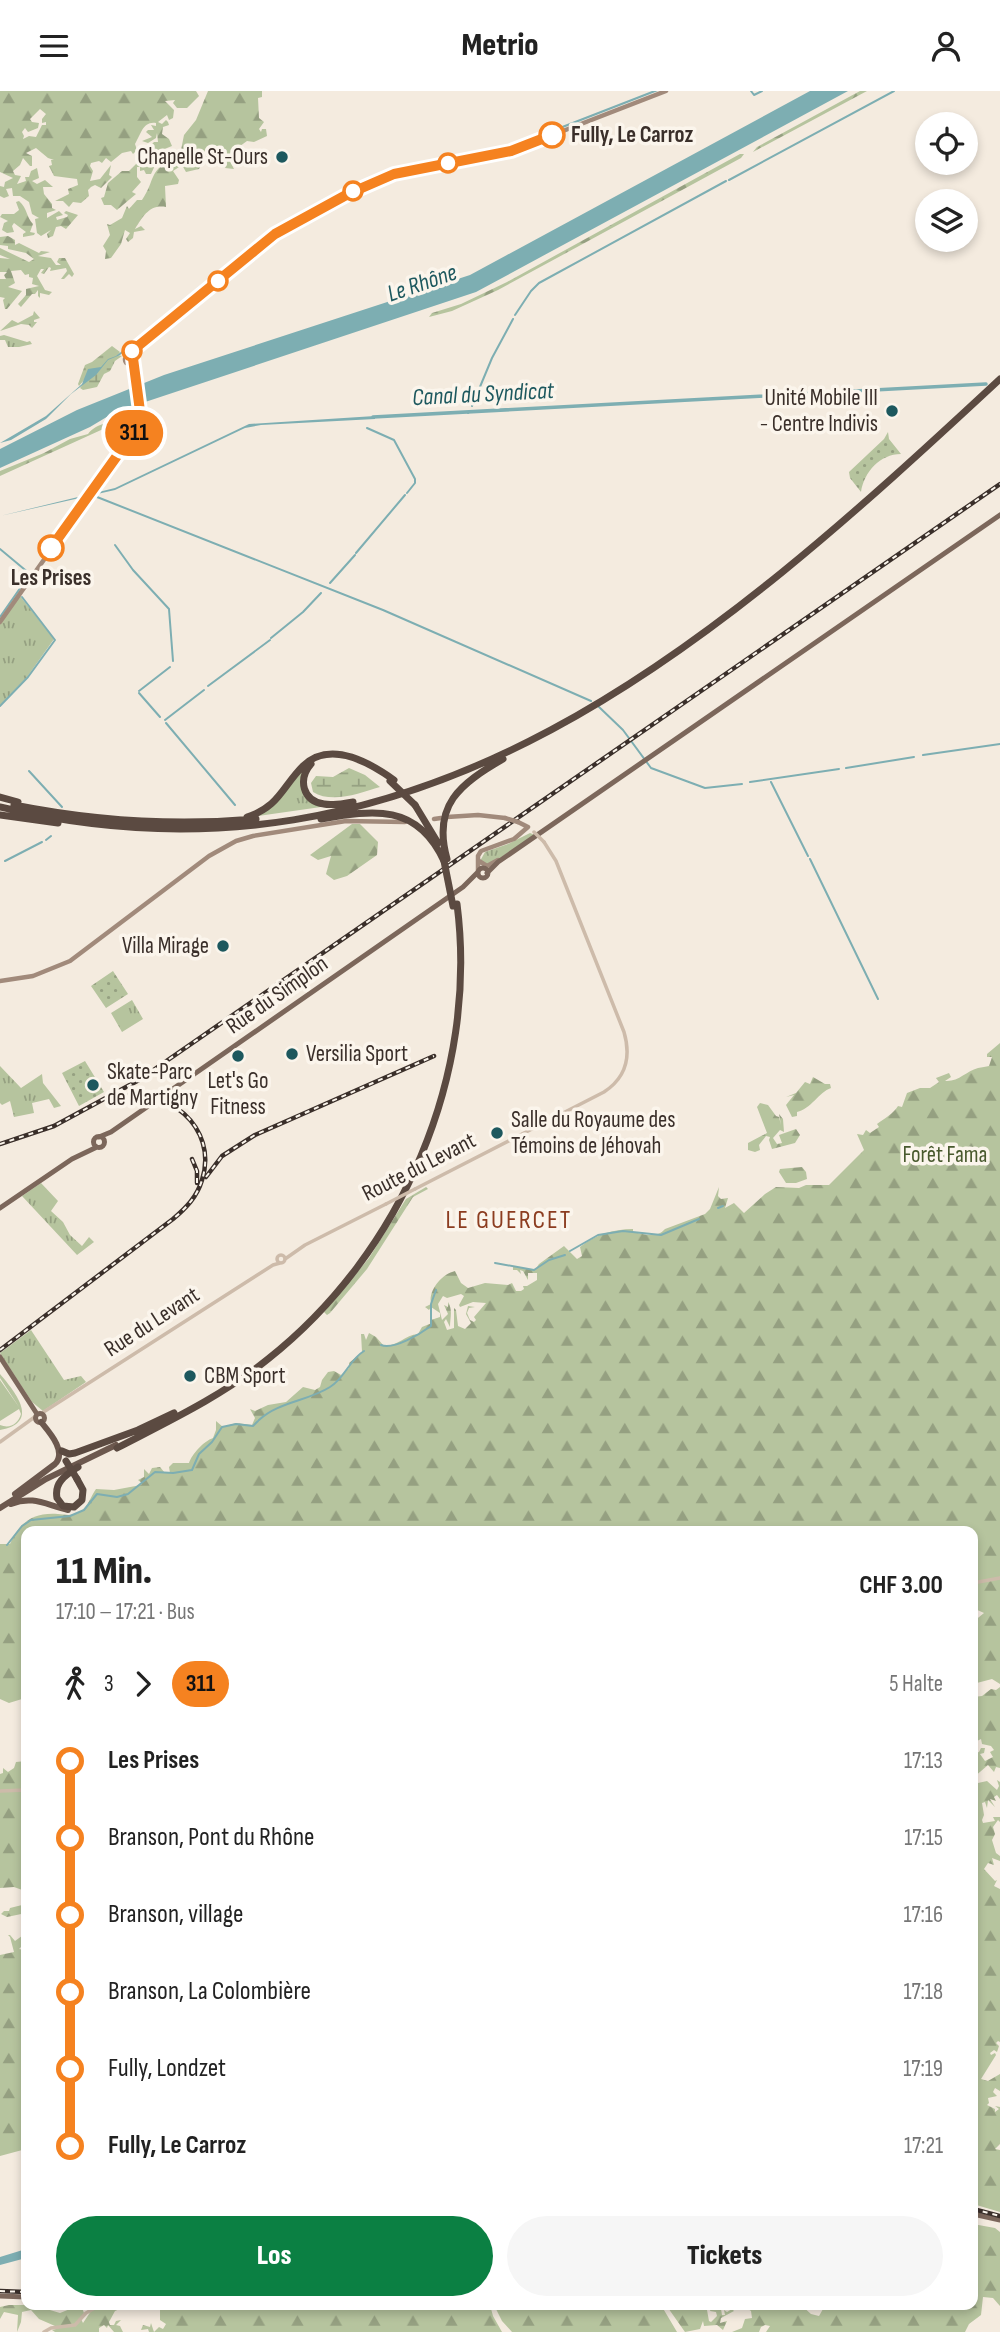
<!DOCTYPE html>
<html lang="de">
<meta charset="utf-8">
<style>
body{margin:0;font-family:"Sofia Sans Condensed",sans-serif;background:#f6f6f6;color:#222;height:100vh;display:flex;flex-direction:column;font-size:26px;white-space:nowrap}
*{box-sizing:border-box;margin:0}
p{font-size:23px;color:#767676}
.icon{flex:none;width:38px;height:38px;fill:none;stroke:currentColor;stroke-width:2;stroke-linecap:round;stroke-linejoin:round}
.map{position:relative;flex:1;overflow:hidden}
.details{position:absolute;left:21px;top:1435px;width:957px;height:784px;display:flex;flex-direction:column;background:#fff;border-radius:14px;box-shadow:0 4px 10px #0003}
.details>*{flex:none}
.badge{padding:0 14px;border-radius:23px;font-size:24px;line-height:46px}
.buttons{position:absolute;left:915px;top:21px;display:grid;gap:14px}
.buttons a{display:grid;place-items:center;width:63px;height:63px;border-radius:50%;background:#fff;box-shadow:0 4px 10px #0003;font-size:35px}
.map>.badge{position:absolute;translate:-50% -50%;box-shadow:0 0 0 4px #fff}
.legs{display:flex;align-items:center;gap:10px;height:77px;padding:0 35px;font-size:23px}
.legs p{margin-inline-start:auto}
.overview{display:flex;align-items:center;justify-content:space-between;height:119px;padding:0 35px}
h1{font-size:38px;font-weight:800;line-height:52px}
.cta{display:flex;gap:14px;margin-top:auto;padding:14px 35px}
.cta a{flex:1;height:80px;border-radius:42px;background:#0b8043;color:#fff;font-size:28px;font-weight:800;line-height:80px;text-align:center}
.cta a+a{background:#f6f6f6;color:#222}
ul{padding:0 35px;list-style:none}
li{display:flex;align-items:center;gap:24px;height:77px;font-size:26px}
li i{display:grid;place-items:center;width:10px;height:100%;margin:0 9px;background:currentColor}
li i::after{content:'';width:18px;height:18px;margin:-9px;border:5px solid;border-radius:50%;background:#fff}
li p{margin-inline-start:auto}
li:first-child i{background:linear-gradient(#0000 50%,currentColor 0)}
li:last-child i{background:linear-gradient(currentColor 50%,#0000 0)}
header{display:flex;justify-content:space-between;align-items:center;height:91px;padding:0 35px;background:#fff;font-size:32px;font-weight:800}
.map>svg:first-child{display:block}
</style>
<header><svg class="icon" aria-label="menu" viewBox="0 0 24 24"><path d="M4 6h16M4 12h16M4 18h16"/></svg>Metrio<svg class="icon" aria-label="person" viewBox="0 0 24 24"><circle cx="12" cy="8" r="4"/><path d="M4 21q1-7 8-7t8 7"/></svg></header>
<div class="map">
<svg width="1000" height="2241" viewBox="0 0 1000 2241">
<defs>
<pattern id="grass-tufts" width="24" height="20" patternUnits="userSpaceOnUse" patternTransform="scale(1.75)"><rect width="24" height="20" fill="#b6c49e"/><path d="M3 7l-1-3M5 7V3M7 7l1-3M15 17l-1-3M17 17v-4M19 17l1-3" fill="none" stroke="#95a081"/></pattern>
<pattern id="forest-firs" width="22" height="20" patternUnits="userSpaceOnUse" patternTransform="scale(1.75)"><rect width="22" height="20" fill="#b6c49e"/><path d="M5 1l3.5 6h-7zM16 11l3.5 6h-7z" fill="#95a081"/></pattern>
<pattern id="wetland-marsh" width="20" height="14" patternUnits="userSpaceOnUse" patternTransform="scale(1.75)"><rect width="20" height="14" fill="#b6c49e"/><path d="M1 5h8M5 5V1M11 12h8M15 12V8" fill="none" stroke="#95a081"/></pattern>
<pattern id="park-dots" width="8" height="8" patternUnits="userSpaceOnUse" patternTransform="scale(1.75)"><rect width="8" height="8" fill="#b6c49e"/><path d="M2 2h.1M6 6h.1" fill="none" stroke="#95a081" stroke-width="1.8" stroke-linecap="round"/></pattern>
</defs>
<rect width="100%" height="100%" fill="#f4ebdf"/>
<path fill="url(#grass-tufts)" d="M34 220 40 227 34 229V231H37L32 237 29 234 21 233 0 240 12 229 18 232 33 224Z
M4 244 27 251 30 250 32 253 19 256H8L5 249H0V245Z
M20 505 54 548 27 586 0 614V533Z
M307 674 302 691 321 716 258 725Z
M530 742 535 744 489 774 480 770 485 761 508 753Z
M132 909 143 928 122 941 111 922Z
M0 975 21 997 42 983 43 992 61 1015 54 1017 49 1008 32 1012 34 1022 14 1026 10 1010 2 1014 0 1012Z
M41 1092 58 1110 51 1120 63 1131 70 1144 82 1155 89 1146 94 1151 77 1164 22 1105Z
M31 1239 64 1289 81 1285 86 1291 43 1320 32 1311 0 1262Z"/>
<path fill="url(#forest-firs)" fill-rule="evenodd" d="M0 0H196L199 5 187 17H177L173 12 175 9 165 10 174 19 173 27 169 29 167 24 158 31 162 33 166 29 168 31 169 34 163 36 162 43 169 48 172 55 152 63 158 68 151 83H146L144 79 140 80V76H137V86L141 91 132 101 136 103 117 119 111 114H104L101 107 104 106 108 92 122 80H129L138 71 141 72V69L137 68 141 65V58L146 59 154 51H158L157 42 156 47 148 52 142 50 152 46 146 41 148 39H154L151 34 156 35V32C143 30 141 43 135 53L137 59 133 63 131 60 122 62 111 71 106 67 102 72 99 70 91 72 90 75 93 80 90 90 100 88 111 74 109 84 112 86 101 97 95 94 91 96 88 99 89 105 81 112 73 111 69 116 63 110H55L69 103 68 98 78 94 77 88 54 85 49 75 52 74 51 69H54L48 67 36 57 26 62 32 65V75H30L23 67 20 74 13 80 15 84 21 85 17 93 26 90 25 86H29L31 80 37 77 39 87 32 90 37 93 45 89 53 96H43L44 103 52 113V117L56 119 47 122V127L59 120 63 124 56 126 57 129 67 126 68 124 64 122 66 120 78 124 66 138 61 135 56 136 53 145 48 147 47 143 51 139 41 145 37 142 35 128 39 127 32 123 29 111 20 105H13L12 97 6 98 9 105 4 107 0 105V95L4 96 5 91 13 87 0 81ZM40 18 46 23 42 28V32L46 31V34H42L36 46 29 45 23 48 24 45 22 41 25 37 28 41 38 37 39 32 32 31 30 28Z
M208 0H262V6L258 7 259 27 264 31 259 38 261 41 262 38H266L267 45 254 51 247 50 236 58 233 64H223L229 68 234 78 225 77 227 73 223 70 218 74 212 75 211 68 203 71 199 78 186 81 182 74 173 80 179 89 178 93 165 95 166 116C150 113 143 125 135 138L141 135 145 139 134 141 133 147 128 151 126 148 130 142 125 139 121 153 111 167 105 168 106 160 103 155 110 144 107 133 110 134 122 127 127 115 129 118 137 109H142C156 89 148 77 176 68L186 73 194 63 189 57 182 65 179 61 181 59 184 44 196 29Z
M860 0H867L753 61 757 56Z
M740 63H744L741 67 498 199 452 220 429 226 432 222 461 213 507 191Z
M19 110C28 118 26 126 33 133L30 141 35 142 34 144 23 146V143L26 141 14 132 12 135 14 141 7 142 2 139 4 132 8 130 0 126 2 123H14L19 119 16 111Z
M8 145 15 149V154L19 152 39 162 41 160 50 161 38 165 51 167 56 174H61L57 171 59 167H65L74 183 72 186 69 183 64 188H61L67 180 66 177 50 180 51 177 49 176 44 183 41 182 44 178H41L37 185 45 199 52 201 49 204 40 202V207L38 205V199L35 203H32L21 216 18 213 26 204V198L39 195 32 193 33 187 29 186V183L25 184 21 179 11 180 15 192 8 196 22 200 7 218H5L3 209 5 207 0 206V188H6L4 184 7 181H0V167L10 168 0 164V157L29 171 34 168 26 162 8 158V155L0 154V146Z
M125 323 134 324 0 385V380L44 362 70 348 88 343C96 332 114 331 125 323Z
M352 733H360L378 751 377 764 347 785 334 789 326 783 331 765 318 769 310 764Z
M1000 952V1593L992 1588 973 1593V1531L984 1522 973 1517V1440H26V1610L22 1608 9 1612 0 1608V1453H10C19 1431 34 1421 58 1423 65 1424 74 1425 80 1421 88 1416 91 1405 96 1398L114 1399 141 1394 142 1392 138 1389 144 1386V1378L149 1383 152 1377 160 1376 165 1382H170L169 1376 173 1372H189C192 1363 204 1350 213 1347L216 1339V1330L223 1336 236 1332 252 1334 255 1327 250 1318 255 1320 268 1314 286 1311 303 1296 315 1299 320 1296 322 1289 328 1281 334 1280 341 1284 349 1277V1272L362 1261 361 1243H364L366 1249 369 1242 376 1246 384 1255C398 1255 405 1244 418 1243L422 1236 432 1232 431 1229 440 1226V1222L431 1216 429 1219 425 1216 431 1213C428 1199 442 1183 455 1180L461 1192 468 1197 485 1192 508 1194 512 1192 516 1200H521L524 1198 523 1195H527L537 1189V1182H528V1189L523 1180 520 1179 521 1183 517 1179H513V1175L535 1179 539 1173 564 1155 577 1168 582 1165 580 1156C595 1144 613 1138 633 1138V1141C644 1143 656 1148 665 1138L705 1123 710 1118 719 1096 718 1105 721 1108 728 1107 725 1117 734 1112 744 1122 765 1103 776 1096 799 1097 806 1094H829L864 1059 857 1043 863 1044 866 1039 870 1042 879 1036 877 1033C884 1028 894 1022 898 1015L902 1016 907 1002 920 997H930L939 991 936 987 949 982 951 986 945 990C959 991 966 980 978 977 982 976 986 976 989 975L992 966H987V963ZM461 1203 464 1205 459 1214 460 1216 473 1211 486 1212 474 1226 476 1229 474 1231 470 1229 467 1222 469 1217 475 1216 468 1215 466 1223 471 1232 465 1238 458 1235 456 1219 454 1217V1237L447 1239 444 1231 446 1228 450 1236C450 1227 453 1219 448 1211V1216L444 1214 448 1223 442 1229 438 1213 443 1205 447 1207Z
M813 986 825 993H830L831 997C819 1001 811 1018 797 1021V1025L792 1026 786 1014 794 1004 786 1006 796 1002 805 991 810 993Z
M760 1012 768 1014 776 1025 779 1026 781 1034 779 1023 783 1028 784 1041 780 1039 773 1047 777 1053 782 1052 779 1044 796 1038 800 1044 795 1052 772 1058 769 1049 770 1046 766 1045 759 1054 760 1059 755 1061 748 1059V1052L767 1042 757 1016Z
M802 1076 806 1081 807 1088 796 1092H786L779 1081 780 1078Z
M426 1096 428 1098 413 1106 367 1178 330 1222 327 1224 324 1221 369 1167 406 1108Z
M1000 1596V1677L996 1676 994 1681 988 1674 973 1687V1658L975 1662 979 1661 981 1657H985L984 1662 980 1663 985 1670 993 1666 990 1661 994 1659 991 1655 982 1653 981 1648 973 1652V1606L982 1605 991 1598 996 1599Z
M26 1670V1822L7 1826 1 1823 4 1820H9L10 1817 22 1814 23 1801 25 1800 14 1796 0 1797V1683L3 1682V1677L8 1681 14 1677 16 1671Z
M997 1689 1000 1691V1708L997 1704 994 1706 996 1710 990 1708 995 1716 988 1709 987 1717 985 1711 982 1712 984 1724 982 1729 983 1732 995 1730 993 1726H1000V1731L998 1729 993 1736 995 1743 992 1749 996 1762 1000 1765V1770L992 1767 994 1774 988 1772 984 1778 995 1790 997 1789 994 1795 1000 1798V1951L998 1950 996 1952 999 1955 997 1961 994 1959 990 1962 991 1964 995 1962 996 1964 981 1988 988 1990 1000 1983V2000L995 1997 993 2001 997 2005 988 2007 989 2012 987 2014 995 2018V2021L999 2018 995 2015 1000 2016V2053L995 2058 1000 2059V2121L973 2113V1697L978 1692 987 1690 997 1699 999 1695Z
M26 1842 22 1847 26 1851 19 1858 24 1859 26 1857V2058L0 2065V1864L14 1861 10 1846 8 1844H10L15 1850Z
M973 2133 995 2137 1000 2141V2215L993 2207 983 2206 981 2224 969 2233 965 2241H766L770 2235 765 2234 761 2236 759 2241H732L742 2237 745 2228 752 2227 751 2220 748 2218 743 2219V2214H801L811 2223 819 2225 823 2218 821 2214H973Z
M9 2214H33L60 2222 70 2218 73 2214H81L84 2222 81 2228 83 2232 93 2217 97 2218 104 2214H125V2219L122 2217 115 2220 109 2231 110 2234H114L116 2230 121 2229 116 2234 120 2235 123 2241H114L108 2234 107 2237 104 2234 99 2237V2241H55L52 2239 56 2238 55 2235 39 2228 31 2219 22 2221 21 2231 17 2241 18 2224 4 2221 0 2228V2216Z
M162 2214H490L493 2225 502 2241H149L148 2238 141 2239 143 2234 150 2236 151 2232 154 2241 159 2236 163 2238 166 2233 160 2229V2219L164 2218Z
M494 2214H661L677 2241H512L502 2230Z
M666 2214H698L699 2217 707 2219 709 2230 711 2231 717 2225 716 2221 710 2220 712 2214H715L712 2216 713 2218H721L722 2224H725L724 2219 727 2221 732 2218 734 2220 721 2227 720 2232 727 2230 723 2239 717 2234 704 2235 703 2230 700 2238 685 2241Z"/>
<path fill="url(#wetland-marsh)" d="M112 255 120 261 118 264 122 265 115 270 110 280 104 283 97 296 83 299 80 297 87 288H85L79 295 78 293 85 274 92 271Z
M349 677 365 684 380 696C360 702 332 713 313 701L311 692 316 685 333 686Z"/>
<path fill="url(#park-dots)" d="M888 341 889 348 901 363C880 363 864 381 861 401L850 387 849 381 884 348Z
M113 880 128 903 106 917 91 895Z
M85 970 104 1001 79 1015 62 982Z"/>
<path fill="#b6c49e" d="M0 1283C17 1303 40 1332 0 1339V1334C10 1338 18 1333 21 1323L19 1318 0 1330V1289L19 1316 0 1287Z"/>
<path fill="#7daeb2" d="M652 0H658L509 58 391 81 289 130 265 147 120 264 108 269 96 284 71 303 46 328 11 349 0 352 46 325 82 293 88 278 101 276 108 268 116 265 267 143 313 115 360 91 397 77 508 56Z
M810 0H848L476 201 115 321 90 336 0 377V358L77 319 164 284 470 184Z
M375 325V328L261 334 245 337 115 399 0 425 115 397 249 333Z
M26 2158V2167L0 2174V2166Z"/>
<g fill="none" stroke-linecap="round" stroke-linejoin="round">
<path stroke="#7daeb2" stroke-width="2" d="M751 0 754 4 762 0
M729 89 894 0
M515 224 531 200 539 192 726 90
M472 315 492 267 513 228
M468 322 470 320
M367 337 394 349 415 388V392L407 402
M92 404 383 519 591 610
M115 454 133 479 169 518 173 570
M0 458 30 483 0 526
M356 462 405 404
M330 492 355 464
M271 547 303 521 321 502
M208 595 270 549
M139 600 170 576
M139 602 160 626
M0 615 28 586 55 549 22 506
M598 615 623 639 651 677 705 697 742 693
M165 629 204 599
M166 632 235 714
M923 664 1000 653
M846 677 914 666
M29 680 62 716
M750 691 839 678
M771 691 808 765
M46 749 51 745
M810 768 878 908
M5 770 42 751
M718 1117 723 1115
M570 1160 598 1144 623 1140 661 1144 699 1128
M495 1172 534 1179 549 1169 565 1164
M381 1254C394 1259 420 1243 431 1235V1213L436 1199
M259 1329C278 1311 308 1310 330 1296 345 1287 349 1269 364 1260
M7 1454 22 1435 31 1429 70 1425 84 1419 97 1403 117 1406 128 1403 155 1381 173 1382 192 1379 199 1363 212 1351 222 1336 236 1333 253 1335 258 1330"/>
<path stroke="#7daeb2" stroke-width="3.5" d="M373 326 986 293"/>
<path stroke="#cdbbaa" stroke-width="3.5" d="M415 1098 604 1001C627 986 631 965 624 941L556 770 544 751
M277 1168a4 4 0 1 1 8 0a4 4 0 1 1-8 0Z
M285 1168 305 1154 386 1113
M42 1322 273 1174 280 1172
M0 1351 36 1325
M973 1492 1000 1487
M0 1700 26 1699
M44 2241 51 2237 75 2234 86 2222 100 2214"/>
<path stroke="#a18a7b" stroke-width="4.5" d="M125 269a4 4 0 1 1 8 0a4 4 0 1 1-8 0Z
M128 265 154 240 275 143 348 103 394 83 514 59 666 0
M0 531 137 337 140 320 132 272
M447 726 478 724 505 727
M434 728 441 727
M479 770 487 775 498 769
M478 780V765L481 760 514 748 528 736 518 731
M0 890 33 885 70 870 209 765 236 750 253 745 346 730 405 731"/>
<path stroke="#7c675b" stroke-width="5" d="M478 782a5 5 0 1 1 10 0a5 5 0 1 1-10 0Z
M487 782 498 771 1000 424
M93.5 1051a5.5 5.5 0 1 1 11 0a5.5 5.5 0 1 1-11 0Z
M99 1046 111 1041 463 796 478 781
M0 1117 72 1068 97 1056
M0 1266 37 1323
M35.5 1327a4.5 4.5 0 1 1 9 0a4.5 4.5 0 1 1-9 0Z
M973 2123 1000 2129
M0 2205 26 2206"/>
<path stroke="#6c584e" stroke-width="6" d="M15 1403 55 1373C67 1361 50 1342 41 1331
M11 1413C33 1404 46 1414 68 1419
M0 1417 46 1388 116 1354"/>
<path stroke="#5b4a41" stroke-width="7" d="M311 673C298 688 302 710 324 713 333 715 344 712 353 711
M0 706 18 711
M14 714C94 730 175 735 256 728
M415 714 438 752
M0 716C420 817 716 552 1000 288
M0 724 58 732
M247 726C279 716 282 696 303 675 330 649 369 671 394 689
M321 728C374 719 417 712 444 770
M447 768C432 714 460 693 503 668
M117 1357C169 1330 222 1305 268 1268 402 1162 479 984 457 813
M62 1360 69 1363 75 1362 138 1339 174 1322
M77 1388 83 1399 82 1409 74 1416 63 1415 57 1407C54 1391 66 1384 78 1376"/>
<g stroke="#3a2f2a" stroke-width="4.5">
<path id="rail" d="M0 1053 54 1035 139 989 1000 393
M192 1068 197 1080V1092
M206 1086 222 1065 255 1044 434 965
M0 1259 173 1128C186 1117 197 1106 202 1089 219 1036 166 993 116 1007
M973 2118 1000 2125
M0 2200 26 2201"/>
</g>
<use href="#rail" stroke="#fbf5ec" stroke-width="2" stroke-dasharray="5" stroke-linecap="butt"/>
<path stroke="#cdbbaa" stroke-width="3.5" d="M534 741 544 751
M386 1113 415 1098"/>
<path stroke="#a18a7b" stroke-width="4.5" d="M505 727 518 731"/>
<path stroke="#5b4a41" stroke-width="7" d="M390 690 415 714
M444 770 453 815
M66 1370 77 1388"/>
</g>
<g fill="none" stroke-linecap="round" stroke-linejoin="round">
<g stroke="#fff" stroke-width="16">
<path id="line-1" d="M51 457 137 337 140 320 132 260 275 143 348 103 394 83 511 60 552 44"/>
</g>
<use href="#line-1" stroke="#f58220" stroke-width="10"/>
</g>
<g fill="#fff" stroke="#f58220" stroke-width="3.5">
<circle cx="552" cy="44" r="12"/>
<circle cx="448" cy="72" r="9"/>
<circle cx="353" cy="100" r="9"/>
<circle cx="218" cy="190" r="9"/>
<circle cx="132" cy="260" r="9"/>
<circle cx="51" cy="457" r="12"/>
</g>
<g fill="#1d585e" stroke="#fbf5ec" stroke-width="2.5">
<circle cx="282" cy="66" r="7"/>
<circle cx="892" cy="320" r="7"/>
<circle cx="223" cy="855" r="7"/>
<circle cx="292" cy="963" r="7"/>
<circle cx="238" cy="965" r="7"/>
<circle cx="93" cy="994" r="7"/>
<circle cx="497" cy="1042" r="7"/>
<circle cx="190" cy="1285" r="7"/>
</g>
<g text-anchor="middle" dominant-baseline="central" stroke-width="7" stroke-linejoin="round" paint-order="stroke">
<g font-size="23" font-weight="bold" fill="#3a2f2a" stroke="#fbf5ec" text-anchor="start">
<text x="571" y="44">Fully, Le Carroz</text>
<text x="51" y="487" text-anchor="middle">Les Prises</text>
</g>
<g font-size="23" fill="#3a2f2a" stroke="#fbf5ec" text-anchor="start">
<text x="268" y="66" text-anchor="end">Chapelle St-Ours</text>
<text x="878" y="307" text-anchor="end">Unité Mobile III<tspan x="878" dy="26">- Centre Indivis</tspan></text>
<text x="209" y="855" text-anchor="end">Villa Mirage</text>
<text x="306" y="963">Versilia Sport</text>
<text x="107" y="981">Skate-Parc<tspan x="107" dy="26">de Martigny</tspan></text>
<text x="238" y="990" text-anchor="middle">Let's Go<tspan x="238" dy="26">Fitness</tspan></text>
<text x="511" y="1029">Salle du Royaume des<tspan x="511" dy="26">Témoins de Jéhovah</tspan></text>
<text x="204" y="1285">CBM Sport</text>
</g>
<g font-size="23" fill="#3a2f2a" stroke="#fbf5ec">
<text transform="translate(277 904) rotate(-35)">Rue du Simplon</text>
<text transform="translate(419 1076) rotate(-27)">Route du Levant</text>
<text transform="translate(152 1231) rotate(-33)">Rue du Levant</text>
</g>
<g font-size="23" fill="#48592d" stroke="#fbf5ec">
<text x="945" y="1064">Forêt Fama</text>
</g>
<g font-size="24" font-style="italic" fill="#1d585e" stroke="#fbf5ec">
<text transform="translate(422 192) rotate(-19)">Le Rhône</text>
<text transform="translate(483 303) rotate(-3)">Canal du Syndicat</text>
</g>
<g font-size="26" letter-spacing="2" fill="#8c3d20" stroke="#fbf5ec">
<text x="509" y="1129">LE GUERCET</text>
</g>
</g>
</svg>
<div class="buttons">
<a><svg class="icon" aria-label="locate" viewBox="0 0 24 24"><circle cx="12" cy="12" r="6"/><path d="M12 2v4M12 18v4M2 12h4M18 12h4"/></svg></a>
<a><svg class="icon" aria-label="layers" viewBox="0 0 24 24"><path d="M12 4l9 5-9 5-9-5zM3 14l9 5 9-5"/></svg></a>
</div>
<b class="badge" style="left:134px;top:342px;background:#f58220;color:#111">311</b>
<section class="details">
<div class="overview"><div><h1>11 Min.</h1><p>17:10 – 17:21 · Bus</p></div><b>CHF 3.00</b></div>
<div class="legs"><svg class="icon" aria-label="walk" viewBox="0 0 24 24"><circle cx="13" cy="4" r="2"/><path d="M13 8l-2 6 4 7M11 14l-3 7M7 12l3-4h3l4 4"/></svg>3<svg class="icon" aria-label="forward" viewBox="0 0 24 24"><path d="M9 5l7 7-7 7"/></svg><b class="badge" style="background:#f58220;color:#111">311</b><p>5 Halte</p></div>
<ul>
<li><i style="color:#f58220"></i><b>Les Prises</b><p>17:13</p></li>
<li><i style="color:#f58220"></i><span>Branson, Pont du Rhône</span><p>17:15</p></li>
<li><i style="color:#f58220"></i><span>Branson, village</span><p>17:16</p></li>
<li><i style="color:#f58220"></i><span>Branson, La Colombière</span><p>17:18</p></li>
<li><i style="color:#f58220"></i><span>Fully, Londzet</span><p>17:19</p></li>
<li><i style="color:#f58220"></i><b>Fully, Le Carroz</b><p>17:21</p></li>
</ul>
<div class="cta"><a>Los</a><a>Tickets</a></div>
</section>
</div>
